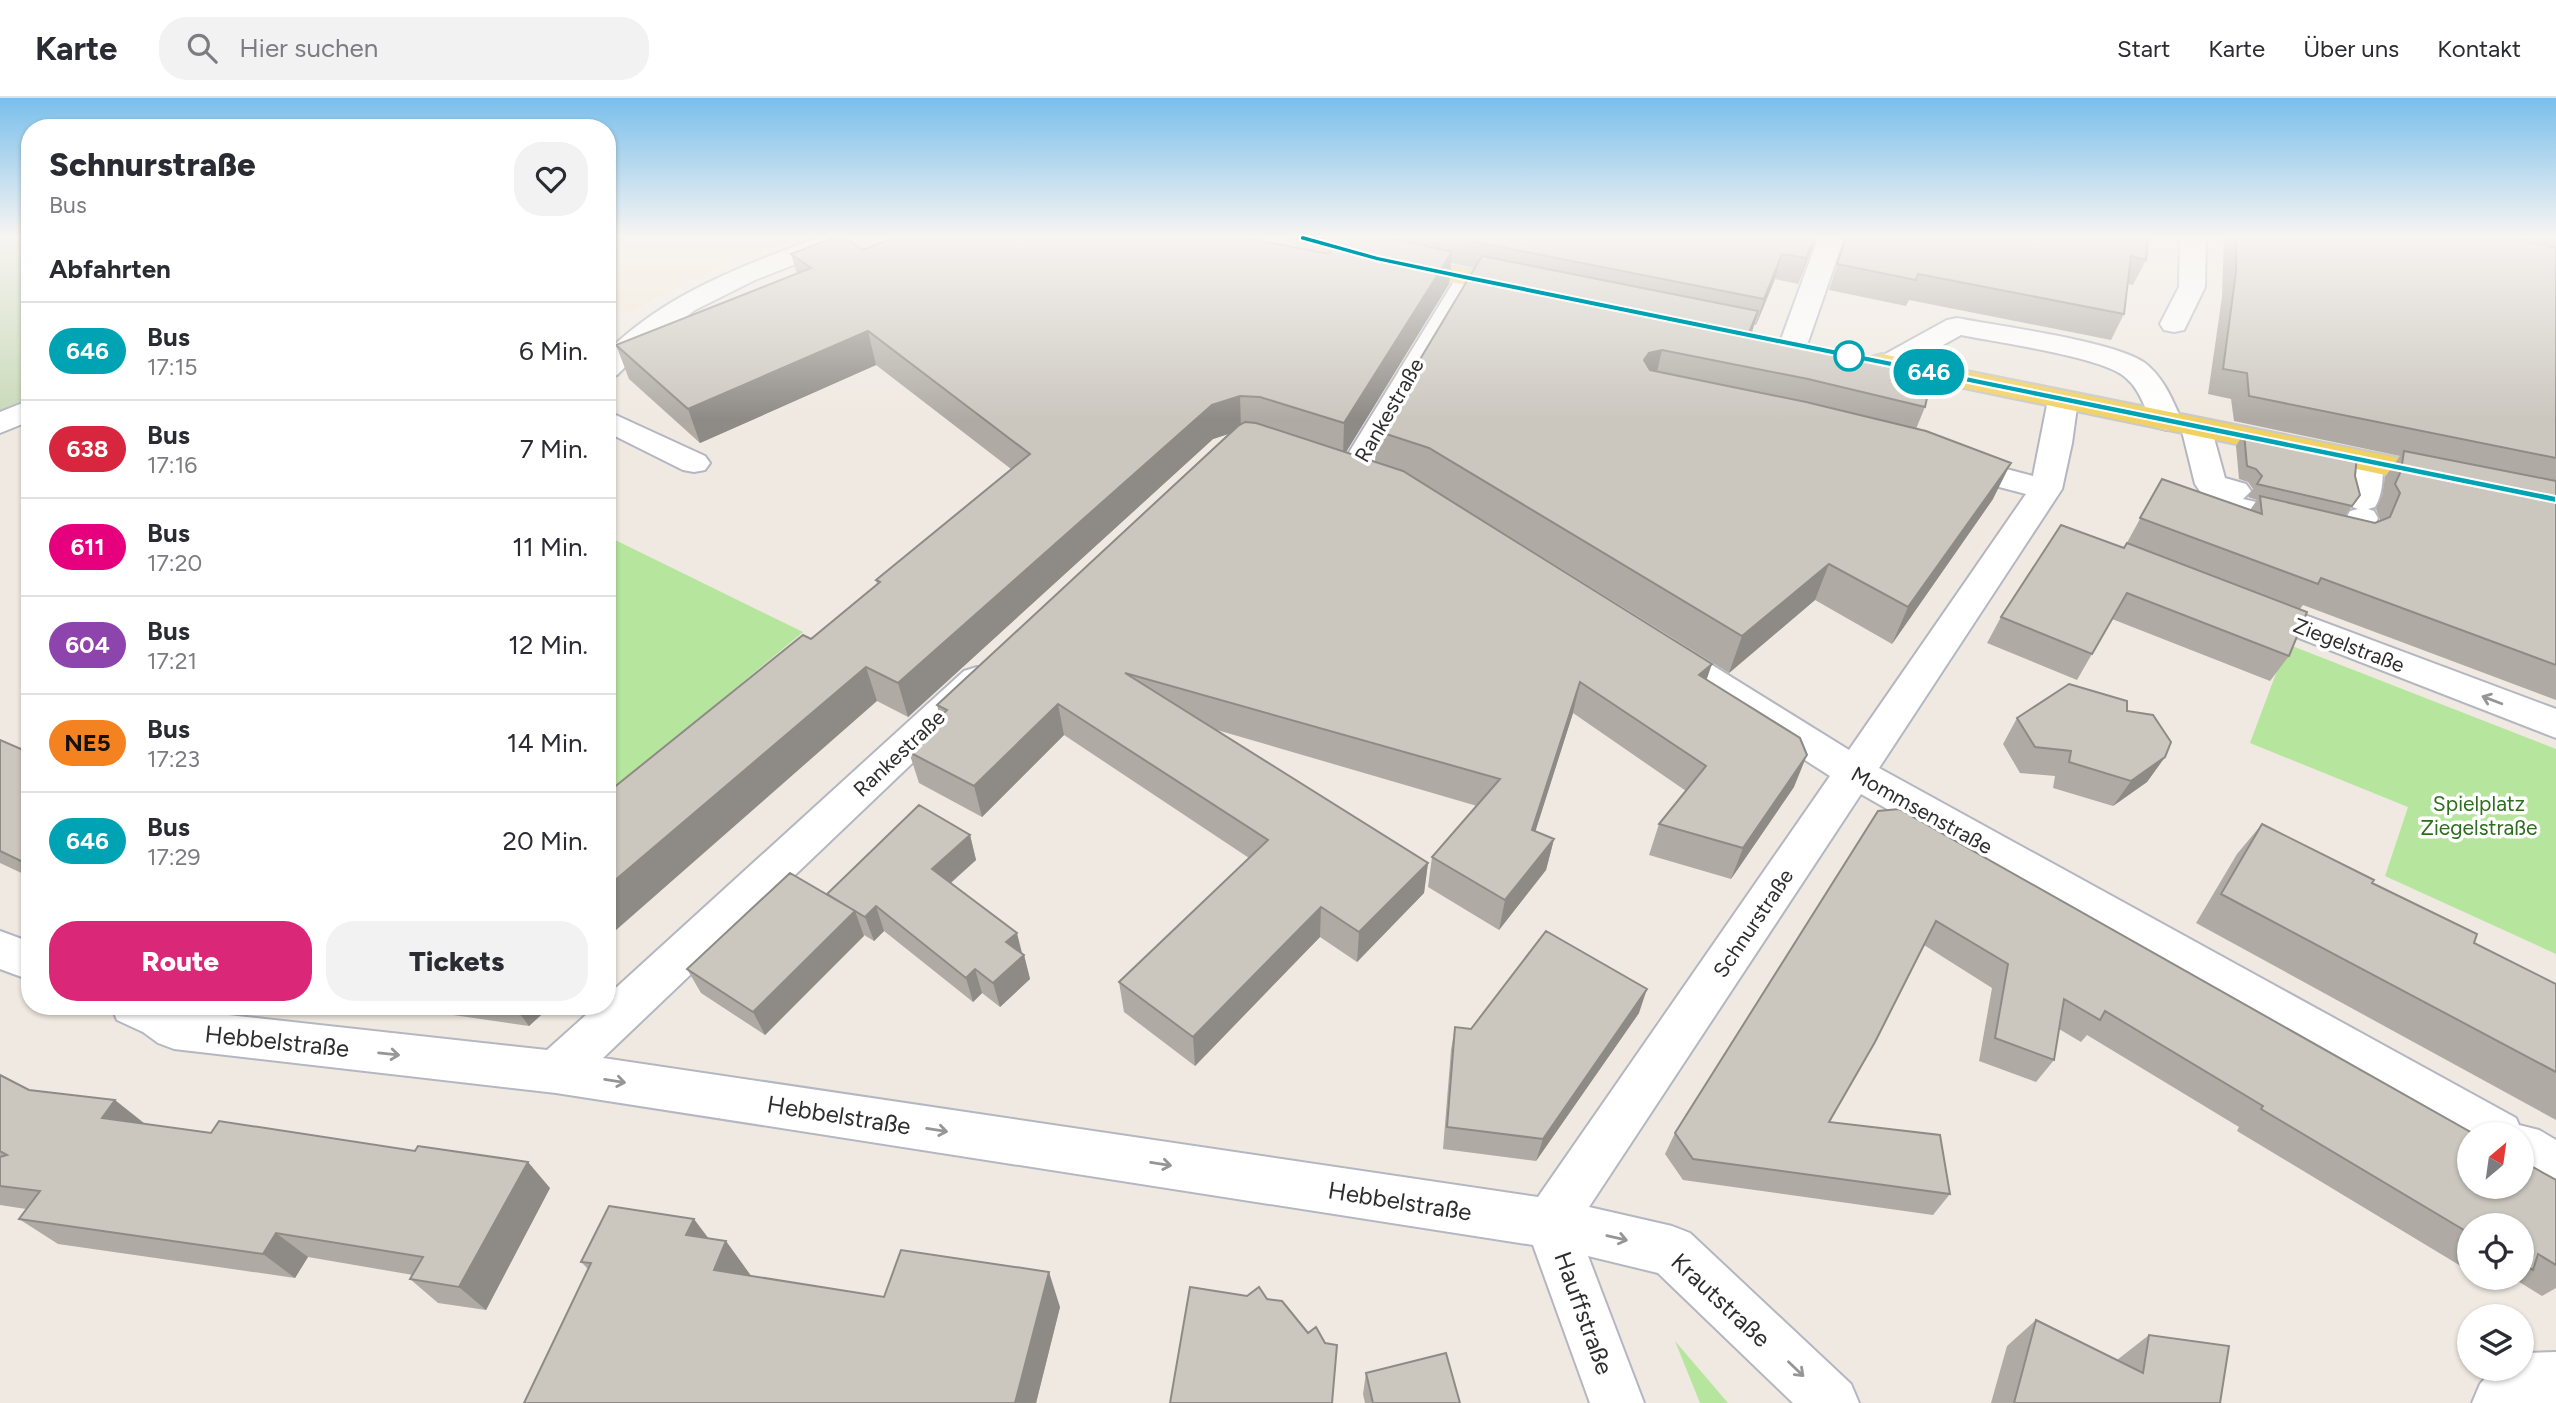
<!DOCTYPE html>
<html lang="de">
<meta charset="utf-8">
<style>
body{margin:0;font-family:Figtree,sans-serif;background:#f2f2f3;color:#2b2b33;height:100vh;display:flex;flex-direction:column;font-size:26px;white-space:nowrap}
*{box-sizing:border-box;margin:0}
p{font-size:23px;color:#7c7c81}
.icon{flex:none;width:38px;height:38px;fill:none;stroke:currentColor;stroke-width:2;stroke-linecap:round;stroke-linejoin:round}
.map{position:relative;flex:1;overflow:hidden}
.details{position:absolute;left:21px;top:21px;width:595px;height:896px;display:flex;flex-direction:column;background:#fff;border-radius:28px;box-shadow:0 2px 5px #0004}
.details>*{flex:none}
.badge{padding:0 14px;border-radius:23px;font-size:24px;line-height:46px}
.needle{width:46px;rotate:29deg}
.fabs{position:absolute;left:2457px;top:1024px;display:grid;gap:14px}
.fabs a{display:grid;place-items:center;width:77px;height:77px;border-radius:50%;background:#fff;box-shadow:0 2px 5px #0004;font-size:35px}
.map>.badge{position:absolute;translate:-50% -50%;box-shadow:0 0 0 4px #fff}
h2{padding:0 28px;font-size:26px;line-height:63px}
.round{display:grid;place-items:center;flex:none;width:74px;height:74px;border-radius:28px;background:#f2f2f3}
.headline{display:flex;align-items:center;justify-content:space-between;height:119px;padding:0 28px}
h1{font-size:33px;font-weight:800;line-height:52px}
.primary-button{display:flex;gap:14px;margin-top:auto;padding:14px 28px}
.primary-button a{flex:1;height:80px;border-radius:28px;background:#db2777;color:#fff;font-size:28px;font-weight:800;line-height:80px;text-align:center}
.primary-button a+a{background:#f2f2f3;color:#2b2b33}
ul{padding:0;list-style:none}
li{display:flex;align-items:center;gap:21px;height:98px;padding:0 28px;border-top:2px solid #e1e1e2}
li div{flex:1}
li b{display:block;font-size:26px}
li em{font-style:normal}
li .badge{min-width:77px;font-weight:700;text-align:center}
header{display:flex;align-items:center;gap:42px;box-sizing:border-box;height:98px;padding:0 35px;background:#fff;border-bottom:2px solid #e1e1e2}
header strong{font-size:33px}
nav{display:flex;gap:38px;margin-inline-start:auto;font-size:24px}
.search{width:490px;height:63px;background:#f2f2f3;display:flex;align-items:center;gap:18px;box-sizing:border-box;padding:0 24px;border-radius:28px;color:#7c7c81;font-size:26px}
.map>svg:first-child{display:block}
</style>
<header>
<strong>Karte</strong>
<div class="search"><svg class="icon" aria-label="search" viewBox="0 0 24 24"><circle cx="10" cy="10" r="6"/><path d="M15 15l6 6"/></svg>Hier suchen</div>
<nav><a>Start</a><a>Karte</a><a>Über uns</a><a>Kontakt</a></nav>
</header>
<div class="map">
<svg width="2556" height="1305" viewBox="0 0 2556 1305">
<rect width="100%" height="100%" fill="#efe9e1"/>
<path fill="#f0e6d1" d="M607 140H801L681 186 630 215 607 210Z"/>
<path fill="#b6e59e" d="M607 438 803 534 607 697Z
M2287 546 2556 651V856L2385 778 2408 709 2250 645Z
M1675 1243 1728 1305H1700Z"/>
<path fill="#c8d9b8" d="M0 140H30V299L0 313Z"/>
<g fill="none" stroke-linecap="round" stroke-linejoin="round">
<g stroke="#b4b7c1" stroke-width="4">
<path id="minor" d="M817 140H853L849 145 755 182 695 212 642 252 617 277 607 280V254C665 196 742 168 817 140Z
M1818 140H1844L1807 247 1803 253 1793 256 1783 253 1779 247Z
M2180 140H2206L2205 189 2184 232 2174 234 2164 232 2160 226 2179 189Z
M1469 172 1478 174 1482 180 1369 374 1364 381 1353 384 1342 381 1337 374 1456 180 1460 174Z
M1957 220C1998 228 2115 243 2145 265 2164 280 2172 301 2182 323L2178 329 2167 332 2156 329C2144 312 2142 293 2125 279 2103 259 1995 244 1961 237L1898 272 1888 275 1878 272 1874 266 1878 260 1947 222Z
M2063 293 2074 296 2078 302 2072 345 2062 391 1879 670 2516 1020 2519 1027 2539 1032 2556 1042V1091L2522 1074V1036H2469V1044L1861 696 1589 1109 1672 1128 1690 1135 1851 1286 1859 1305H1793L1658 1175 1588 1158 1644 1305H1590L1533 1147 556 995 174 951 158 945 143 934 117 922 111 908H178L183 912 547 952 596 908H607V898L964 573 977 569 990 573 995 582 990 591 603 960 1538 1099 1830 678 1649 562 1644 553 1649 544 1662 540 1675 544 1849 652 2026 396 1942 374 1937 367 1942 360 1953 357 2033 378 2048 302 2052 296Z
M30 302V323L0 335V314Z
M607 313 705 358 710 365 705 372 694 374 683 372 607 334Z
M2196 320 2207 323 2211 329 2225 380 2246 386 2251 393 2243 401 2344 424 2350 413 2358 411 2353 409C2345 397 2348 369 2356 357L2367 355 2378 357C2386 369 2383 397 2375 409L2368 411 2374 413 2378 420 2368 444 2356 448 2214 414 2195 386 2181 329 2185 323Z
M2254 498 2556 611V640L2242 518 2237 510 2242 502Z
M0 833 30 844V882L0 871Z
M2556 1254V1305H2472L2480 1286 2494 1270H2522V1255Z"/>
</g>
<g stroke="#c9c9c9" stroke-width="4">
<path id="major" d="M1290 140H1331L1379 153 1528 184 1532 190 1528 196 1518 198 1376 168 1294 145Z
M1882 256 2444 369 2455 372 2460 379 2455 386 2444 389 1872 271 1868 265 1872 259Z"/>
</g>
<use href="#minor" fill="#fff" fill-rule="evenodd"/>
<use href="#major" fill="#f2d163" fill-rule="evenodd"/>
</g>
<path fill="#afaba4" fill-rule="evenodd" d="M1341 140H1816L1798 186 1775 181 1756 227H1754L1751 237 1925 309 1916 331 1993 401 1892 546 1815 502 1729 575 1423 385 1707 581 1794 689 1731 781 1649 757 1659 726 1686 693 1573 615 1535 733 1554 741 1546 772 1499 832 1428 789 1432 759 1477 708 1217 632 1428 765 1424 795 1357 864 1320 839 1195 968 1124 914 1119 884 1249 760 1064 637 982 719 919 685 909 654 931 634 930 628 940 619 937 607 1228 336 1213 341 908 619 877 603 811 541 877 486 876 482 1011 371 876 267 700 345 629 281 616 247 797 176 791 156 863 152 1329 156ZM1451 165 1474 170 1377 333 1375 364 1346 354 1449 186Z
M1846 140H2148L2146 162 2133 187 2128 186 2124 216 2111 242 1909 202 1906 208 1829 192Z
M2224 140H2556V602L2303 507 2300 511 2289 558 2270 583 2112 521 2077 582 1987 545 2001 519 2124 450 2162 381 2250 412 2257 402 2248 399 2253 391 2248 384 2239 381 2236 348 2244 335 2355 378 2360 397 2345 418 2375 425 2380 423V421L2376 411 2382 398 2385 379 2400 358 2234 323 2231 301 2208 296 2222 199Z
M2127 613 2165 659 2147 684 2113 708 2053 690 2055 678 2020 675 2003 646 2017 620Z
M0 642 30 655V779L0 765Z
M1878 713 2556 1082V1190L2542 1198 2516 1182 2500 1191 2480 1180H2522V1127H2469V1173L2237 1033 2239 1029 2087 937 2081 944 2059 931 2054 962 2036 984 1979 963 1992 890 1924 847 1829 1024 1950 1096 1933 1117 1683 1082 1665 1056 1675 1035Z
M2262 726 2372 785 2474 845 2556 886V1022L2196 825 2237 756Z
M970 737 976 762 951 785 1024 857 1030 881 1000 909 982 895 973 904 884 833 874 843 864 837 765 937 701 895 687 871 828 797Z
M391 908H551L529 928Z
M1639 915 1536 1063 1443 1051 1451 952 1455 929 1471 931Z
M0 977 29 992 145 1026 550 1090 486 1212 438 1205 410 1181 413 1177 308 1159 295 1180 58 1146 19 1121 26 1111 0 1107Z
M708 1141 751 1178 884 1199 1060 1209 1036 1305H524L589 1172 581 1164Z
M2036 1222 2117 1262 2149 1237 2220 1305H1991L2007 1248Z
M1366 1275 1460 1305H1365L1363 1296Z"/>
<path fill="#8e8b86" d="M1814 140H1816L1798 186 1806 160Z
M1452 154 1449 186 1343 359 1344 325Z
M1782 156 1775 181 1756 227 1764 201Z
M1758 213 1748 248V237Z
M868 233 876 267 700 345 688 311Z
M1662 252 1654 287 1644 262 1649 255Z
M1240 298 1241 332 1213 341 908 619 898 585 1212 307Z
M2011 365 1993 401 1892 546 1908 509Z
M1829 466 1815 502 1729 575 1742 538Z
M1712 566 1701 598 1699 577Z
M866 569 877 603 607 840V789Z
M1580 584 1573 615 1526 763 1532 732Z
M1058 606 1064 637 982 719 974 688Z
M1807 657 1794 689 1731 781 1743 750Z
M2165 659 2147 684 2113 708 2131 683Z
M970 737 976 762 939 795 932 771Z
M1554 741 1546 772 1499 832 1505 802Z
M30 761V769L25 765Z
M1428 765 1424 795 1357 864 1359 834Z
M876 808 884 833 874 843 865 819Z
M1321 809 1320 839 1195 968 1193 939Z
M855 813 864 838 765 937 753 914Z
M1017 835 1023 859 1024 857 1030 881 1000 909 993 885 1006 844Z
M607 846 613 854 607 859Z
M975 871 982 895 973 904 966 880Z
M1647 891 1639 915 1536 1063 1543 1041Z
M514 908H551L529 928Z
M115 1002 149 1029 102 1020Z
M528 1064 550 1090 486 1212 459 1189Z
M694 1121 721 1157 726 1143 752 1179 741 1207 686 1137Z
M276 1135 308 1159 295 1180 263 1156Z
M1049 1174 1060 1209 1036 1305H1015Z"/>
<path fill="#cbc7bf" stroke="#8e8b86" stroke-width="2" d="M833 140H845L863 152 893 140H1246L1329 156 1341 140H1390L1452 154 1344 325 1260 299 1240 298 1212 307 898 585 866 569 607 789V695L803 537 811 541 880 484 876 482 1030 356 868 233 688 311 616 247 811 170 791 156Z
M1455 140H1814L1806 160 1782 156 1764 201Z
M1846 140H2148L2146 162 2131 158 2124 216 1918 176 1916 182 1837 166Z
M2236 140H2513L2556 150V360L2249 298 2247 275 2223 271 2236 174Z
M1482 158 1758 213 1748 237 1933 273 1925 309 1808 281 1662 252 1649 255 1644 262 1650 272 1806 304 1926 333 2011 365 1908 509 1829 466 1742 538 1429 350 1377 333Z
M1245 324 1256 325 1403 373 1712 566 1699 577 1800 640 1807 657 1743 750 1659 726 1706 668 1580 584 1532 732 1554 741 1505 802 1432 759 1500 681 1125 575 1428 765 1359 834 1321 809 1193 939 1119 884 1268 742 1058 606 974 688 909 654 934 631 930 628 947 612 937 607 1238 328Z
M2244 335 2357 358 2355 378 2360 397 2352 408 2257 386 2262 378 2256 371 2247 368Z
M2404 353 2556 383V567L2321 480 2318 486 2140 420 2162 381 2262 416 2260 398 2375 425 2390 419 2400 395 2395 386 2401 373Z
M2061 427 2124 450 2127 445 2307 514 2289 558 2127 495 2092 556 2001 519Z
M2069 586 2127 603V613L2153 617 2171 644 2165 659 2131 683 2069 664 2071 653 2035 649 2017 620Z
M0 642 30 655V761L25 765 0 753Z
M919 707 970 737 932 771 1017 835 1006 844 1024 857 993 885 975 871 966 880 876 808 865 819 827 796Z
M1899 711 2474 1036H2469V1088H2522V1063L2556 1082V1167L2538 1156 2533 1172 2522 1166V1127H2469V1135L2261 1011 2263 1008 2105 913 2100 922 2064 901 2054 962 1995 940 2008 866 1936 823 1875 944 1829 1024 1940 1037 1950 1096 1693 1061 1675 1035 1878 713Z
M2262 726 2374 782 2372 785 2477 836 2474 845 2556 886V974L2221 796Z
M790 775 855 813 753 914 687 871Z
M1546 833 1647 891 1543 1041 1447 1029 1455 929 1471 931Z
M0 977 29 992 115 1002 102 1020 211 1035 219 1023 415 1053 418 1048 528 1064 459 1189 410 1181 423 1159 276 1135 263 1156 19 1121 40 1093 0 1088V1059L7 1057 0 1053Z
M609 1108 694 1121 686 1137 726 1143 714 1172 884 1199 901 1152 1049 1174 1015 1305H524L591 1165 581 1164Z
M1190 1189 1247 1198 1259 1189 1267 1201 1282 1203 1308 1235 1316 1229 1325 1245 1337 1247 1332 1305H1170Z
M2036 1222 2143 1275 2149 1237 2229 1248 2220 1305H2014Z
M1446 1255 1460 1305H1373L1366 1275Z"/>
<defs><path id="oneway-shaft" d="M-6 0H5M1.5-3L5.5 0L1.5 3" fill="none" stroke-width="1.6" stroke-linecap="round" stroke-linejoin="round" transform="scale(1.75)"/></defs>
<g stroke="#969696">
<use href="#oneway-shaft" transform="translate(2492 602) rotate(-159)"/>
<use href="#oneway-shaft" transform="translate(389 956) rotate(6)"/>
<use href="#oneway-shaft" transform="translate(615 983) rotate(9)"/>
<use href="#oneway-shaft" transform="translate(937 1032) rotate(9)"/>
<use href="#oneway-shaft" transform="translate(1161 1066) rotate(9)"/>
<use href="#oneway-shaft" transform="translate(1617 1140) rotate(13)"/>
<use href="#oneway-shaft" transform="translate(1796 1271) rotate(44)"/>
</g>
<linearGradient id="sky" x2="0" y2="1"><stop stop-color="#7abfeb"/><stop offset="0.43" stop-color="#f8f5f2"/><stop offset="1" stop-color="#f8f5f2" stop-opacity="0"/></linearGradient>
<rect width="2556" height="322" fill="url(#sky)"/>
<path fill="#00a3b4" stroke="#fff" stroke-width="2" d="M1303 137 1378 158 1469 177 2556 398V405L1469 183 1376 163 1300 142V138Z"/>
<circle fill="#fff" stroke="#00a3b4" stroke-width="3.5" cx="1849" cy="258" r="14"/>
<g text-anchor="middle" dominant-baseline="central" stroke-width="7" stroke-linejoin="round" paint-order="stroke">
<g font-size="21" fill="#2e2e2e" stroke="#fff">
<text transform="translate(1389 312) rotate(-60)">Rankestraße</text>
<text transform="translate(2349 547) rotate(21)">Ziegelstraße</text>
<text transform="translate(899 655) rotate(-43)">Rankestraße</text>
<text transform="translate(1922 712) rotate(29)">Mommsenstraße</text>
<text transform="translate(1753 825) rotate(-56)">Schnurstraße</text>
</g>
<g font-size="21" fill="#2c6e1b" stroke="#fff">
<text x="2479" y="705">Spielplatz<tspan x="2479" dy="24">Ziegelstraße</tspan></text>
</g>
<g font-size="24" fill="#2e2e2e" stroke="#fff">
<text transform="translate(277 943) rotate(6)">Hebbelstraße</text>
<text transform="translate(839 1017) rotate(9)">Hebbelstraße</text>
<text transform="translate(1400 1103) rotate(9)">Hebbelstraße</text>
<text transform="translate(1721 1202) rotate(43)">Krautstraße</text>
<text transform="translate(1584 1215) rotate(70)">Hauffstraße</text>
</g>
</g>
</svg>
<div class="fabs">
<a><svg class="needle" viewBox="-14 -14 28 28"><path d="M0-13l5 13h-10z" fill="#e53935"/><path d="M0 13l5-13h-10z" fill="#7c7c81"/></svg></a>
<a><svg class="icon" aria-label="locate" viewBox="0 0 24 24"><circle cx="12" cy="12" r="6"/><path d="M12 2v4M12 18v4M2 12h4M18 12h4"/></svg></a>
<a><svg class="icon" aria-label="layers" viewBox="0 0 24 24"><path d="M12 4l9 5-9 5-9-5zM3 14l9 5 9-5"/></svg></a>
</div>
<b class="badge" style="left:1929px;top:274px;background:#00a3b4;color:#fff">646</b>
<section class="details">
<div class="headline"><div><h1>Schnurstraße</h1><p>Bus</p></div><a class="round"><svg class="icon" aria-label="heart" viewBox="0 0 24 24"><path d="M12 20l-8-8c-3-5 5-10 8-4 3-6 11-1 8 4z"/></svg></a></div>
<h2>Abfahrten</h2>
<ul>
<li><span class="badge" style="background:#00a3b4;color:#fff">646</span><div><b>Bus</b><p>17:15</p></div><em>6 Min.</em></li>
<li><span class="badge" style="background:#d7263d;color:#fff">638</span><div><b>Bus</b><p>17:16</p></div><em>7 Min.</em></li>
<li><span class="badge" style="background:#e6007e;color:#fff">611</span><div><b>Bus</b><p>17:20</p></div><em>11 Min.</em></li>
<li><span class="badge" style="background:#8e44ad;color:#fff">604</span><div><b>Bus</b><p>17:21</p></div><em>12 Min.</em></li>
<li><span class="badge" style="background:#f58220;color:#111">NE5</span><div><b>Bus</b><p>17:23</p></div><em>14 Min.</em></li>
<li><span class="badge" style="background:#00a3b4;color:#fff">646</span><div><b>Bus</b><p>17:29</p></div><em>20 Min.</em></li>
</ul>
<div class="primary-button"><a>Route</a><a>Tickets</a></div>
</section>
</div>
